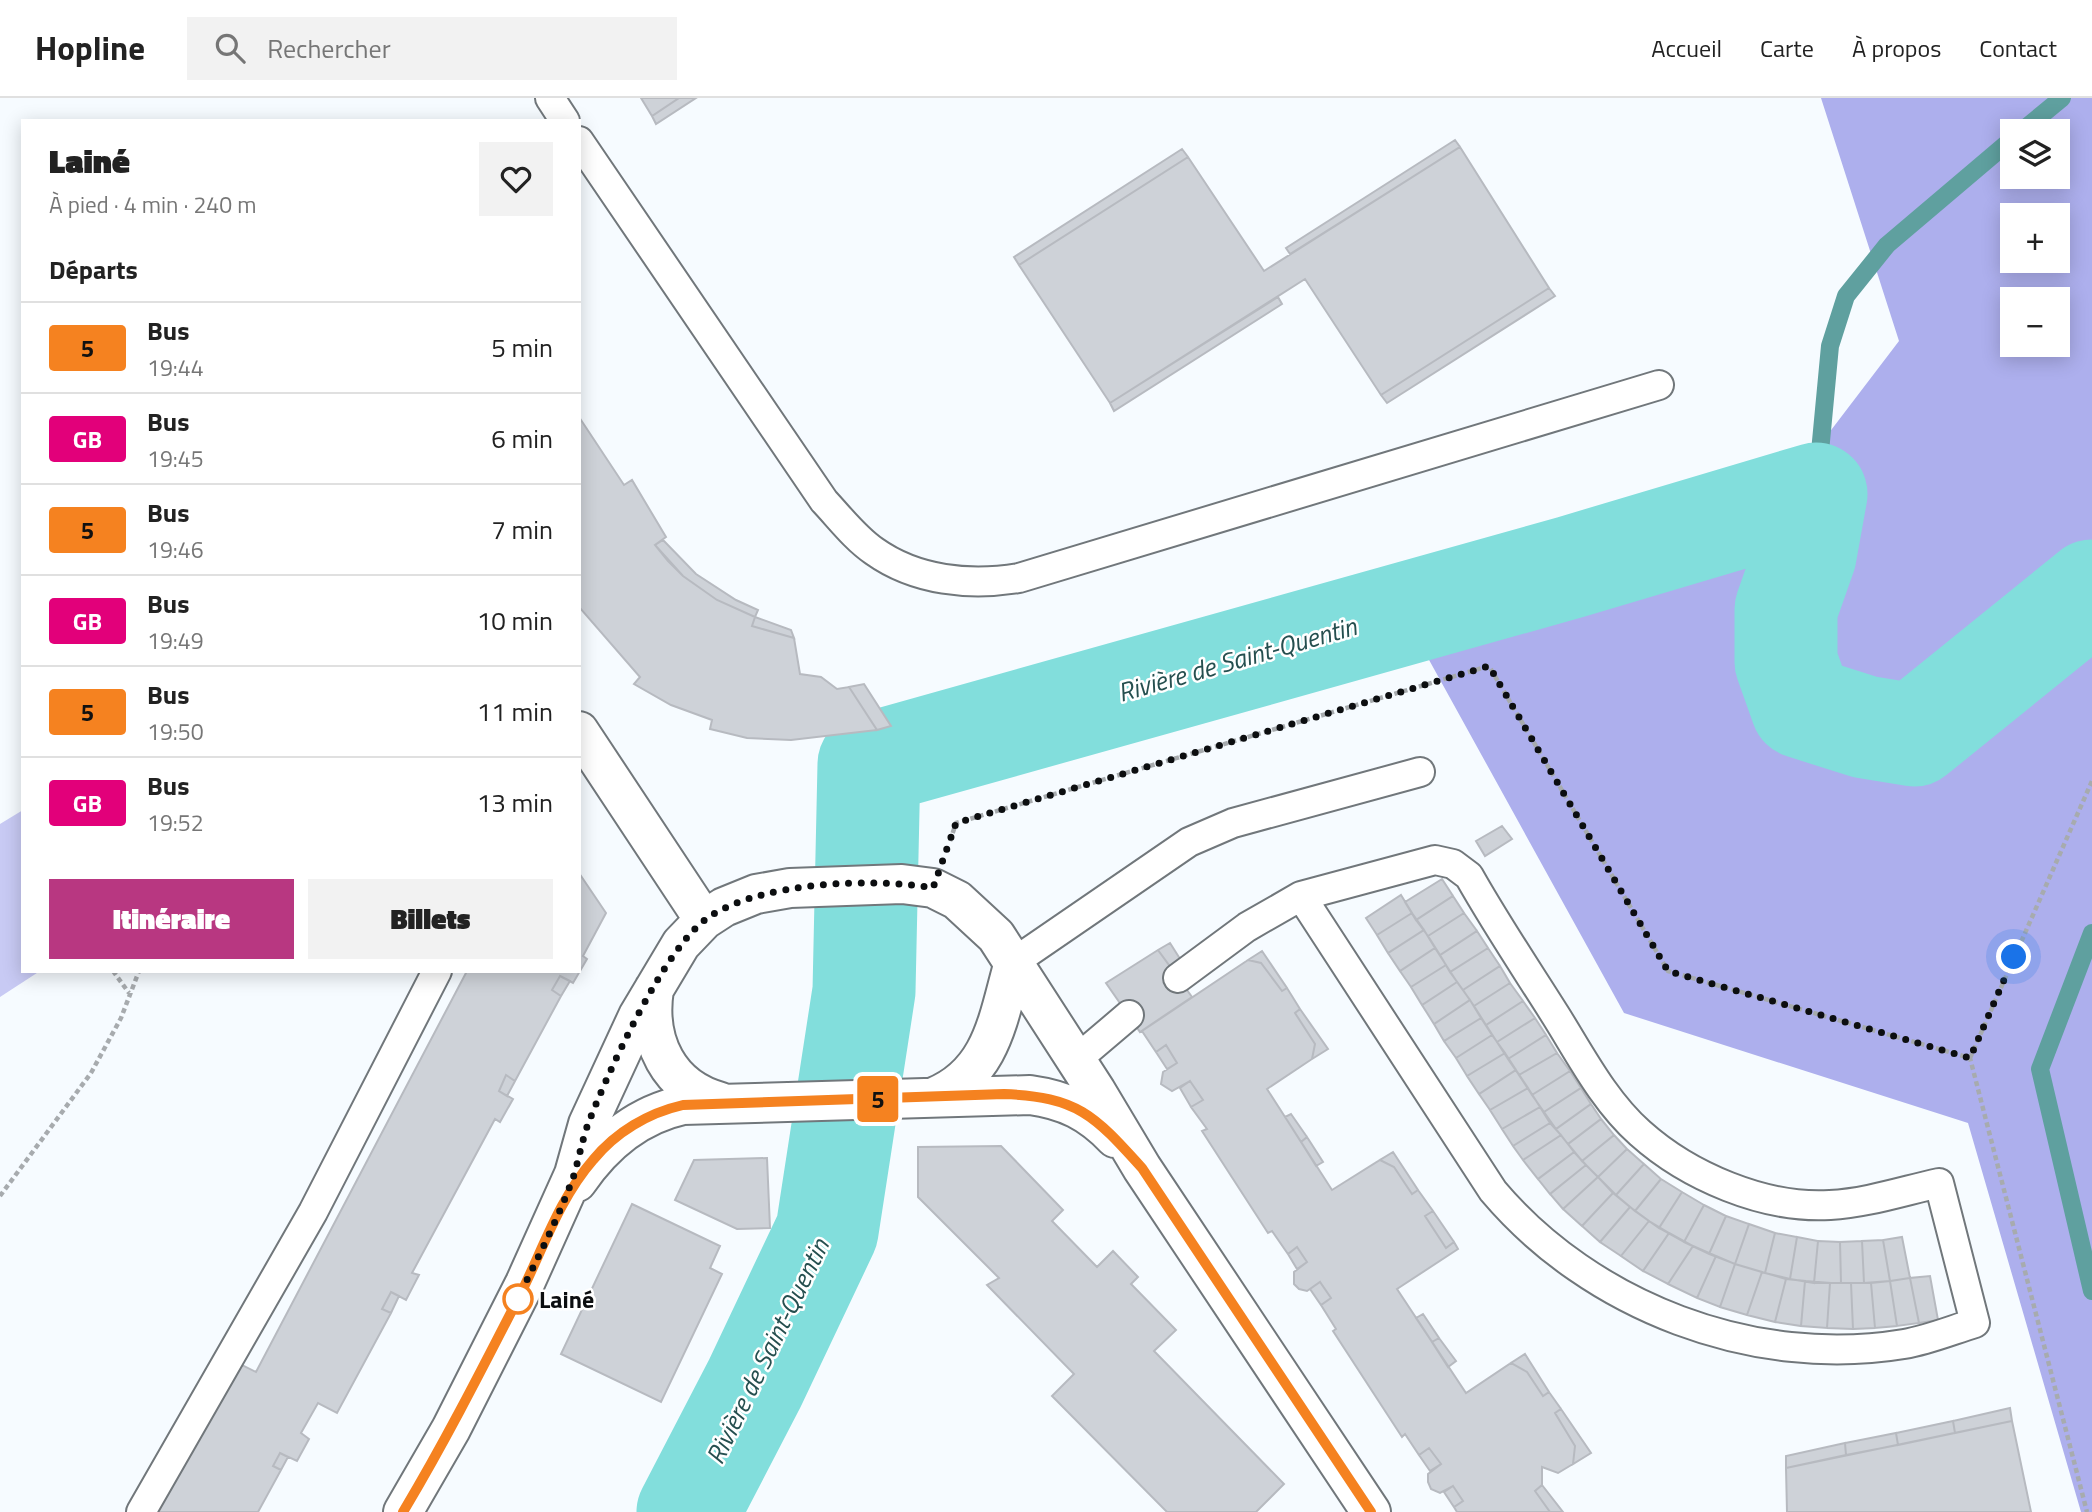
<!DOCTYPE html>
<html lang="fr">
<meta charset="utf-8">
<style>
body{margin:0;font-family:"Titillium Web",sans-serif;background:#f2f2f2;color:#222;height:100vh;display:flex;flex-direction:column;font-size:26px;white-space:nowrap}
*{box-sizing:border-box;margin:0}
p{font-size:23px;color:#767676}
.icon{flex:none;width:38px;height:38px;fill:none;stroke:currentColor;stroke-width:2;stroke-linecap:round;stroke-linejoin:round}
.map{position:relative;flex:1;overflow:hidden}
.drawer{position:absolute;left:21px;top:21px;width:560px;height:854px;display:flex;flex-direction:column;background:#fff;border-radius:0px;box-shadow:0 4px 18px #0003}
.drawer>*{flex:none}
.badge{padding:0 14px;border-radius:5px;font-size:24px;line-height:46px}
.tools{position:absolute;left:2000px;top:21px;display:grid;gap:14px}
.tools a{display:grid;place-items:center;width:70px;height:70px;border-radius:0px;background:#fff;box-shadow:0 4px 18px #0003;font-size:35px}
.you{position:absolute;width:35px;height:35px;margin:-18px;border:5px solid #fff;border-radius:50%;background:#1a73e8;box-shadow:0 0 0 10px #1a73e833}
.map>.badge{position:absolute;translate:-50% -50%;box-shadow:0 0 0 4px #fff}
h2{padding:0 28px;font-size:26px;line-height:63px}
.round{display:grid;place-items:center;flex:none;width:74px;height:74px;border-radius:0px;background:#f2f2f2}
.headline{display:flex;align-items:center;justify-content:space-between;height:119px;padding:0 28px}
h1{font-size:33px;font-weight:800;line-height:52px}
.action{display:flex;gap:14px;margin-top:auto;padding:14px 28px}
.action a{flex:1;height:80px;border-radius:0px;background:#b83781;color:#fff;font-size:28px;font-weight:800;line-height:80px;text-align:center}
.action a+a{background:#f2f2f2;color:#222}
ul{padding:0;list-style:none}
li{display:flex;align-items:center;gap:21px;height:91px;padding:0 28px;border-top:2px solid #e0e0e0}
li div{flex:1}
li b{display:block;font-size:26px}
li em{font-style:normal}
li .badge{min-width:77px;font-weight:700;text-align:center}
header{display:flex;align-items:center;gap:42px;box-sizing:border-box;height:98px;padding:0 35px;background:#fff;border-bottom:2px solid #e0e0e0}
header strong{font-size:33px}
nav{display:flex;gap:38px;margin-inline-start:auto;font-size:24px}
.search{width:490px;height:63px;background:#f2f2f2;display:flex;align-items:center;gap:18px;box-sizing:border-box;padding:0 24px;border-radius:0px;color:#767676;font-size:26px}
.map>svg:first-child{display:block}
</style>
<header>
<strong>Hopline</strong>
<div class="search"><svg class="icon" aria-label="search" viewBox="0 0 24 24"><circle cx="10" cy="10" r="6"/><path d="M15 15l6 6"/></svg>Rechercher</div>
<nav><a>Accueil</a><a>Carte</a><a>À propos</a><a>Contact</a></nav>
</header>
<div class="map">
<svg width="2092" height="1414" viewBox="0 0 2092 1414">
<rect width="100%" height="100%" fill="#f6fbff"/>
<path fill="#c8caf4" d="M23 712V873H40L0 899V726Z"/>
<path fill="#adafed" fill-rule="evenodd" d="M1821 0H2092V1414H2081L1968 1025 1624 915 1407 522 1777 403 1899 243ZM2012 33H2058V79H2012ZM2012 117H2058V163H2012ZM2012 201H2058V247H2012Z"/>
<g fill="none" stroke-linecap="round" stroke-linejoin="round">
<path stroke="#5fa09f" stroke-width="18" d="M2022 33 2062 0
M1816 396 1830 248 1846 198 1887 147 2012 41
M2092 835 2040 971 2092 1193"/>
<path stroke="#82dedc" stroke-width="103" d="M688 1414 755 1285 827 1133 864 893 869 666 1571 469 1816 396 1805 457 1786 511V564L1802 609 1865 629 1914 637 2092 493"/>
</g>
<path fill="#ced2d8" stroke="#b7bac0" stroke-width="2" d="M641 0H679L652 18Z
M679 0H696L656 26 652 18Z
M1455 42 1460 49 1290 156 1286 150Z
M1460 49 1549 190 1381 297 1305 181 1110 305 1019 167 1188 59 1264 173Z
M1182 51 1188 59 1019 167 1014 159Z
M1549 190 1555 198 1387 305 1381 297Z
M1278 199 1282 206 1114 313 1110 305Z
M579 319 624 387 632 382 666 439 655 447 668 463 683 478 717 502 755 519 752 528 794 540 800 576 821 579 837 591 849 589 877 632 791 642 747 640 710 631 712 622 671 607 634 586 640 579 579 509Z
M663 442 696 476 736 502 758 512 755 519 717 502 683 478 655 447Z
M755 519 791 532 794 540 752 528Z
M864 586 891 628 877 632 849 589Z
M1502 728 1512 741 1485 758 1476 743Z
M579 775 606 815 583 858 587 861 573 885 560 878 552 892 561 898 515 983 506 977 499 993 513 1001 500 1024 495 1021 412 1175 419 1177 406 1202 391 1194 382 1211 391 1215 337 1315 318 1305 301 1335 309 1341 297 1363 280 1355 273 1368 281 1372 258 1414H153L236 1264 256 1274 467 873H579Z
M1442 781 1453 798 1416 822 1405 804Z
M1401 797 1412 815 1377 837 1366 820Z
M1453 798 1464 815 1428 838 1416 822Z
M1412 815 1424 832 1388 855 1377 837Z
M1464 815 1477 833 1440 857 1428 838Z
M1424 832 1435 850 1400 873 1388 855Z
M1477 833 1488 850 1450 874 1440 857Z
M1170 845 1182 864 1172 871 1158 852Z
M1435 850 1446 867 1411 889 1400 873Z
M1488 850 1500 868 1463 892 1450 874Z
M1158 852 1192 899 1140 934 1106 885Z
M1262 853 1287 890 1282 893 1261 865 1248 862Z
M1248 862 1261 865 1282 893 1287 890 1300 911 1295 915 1315 946 1312 961 1267 991 1332 1092 1380 1062 1394 1069 1412 1096 1418 1092 1433 1113 1425 1118 1446 1150 1454 1144 1458 1151 1397 1191 1466 1295 1511 1265 1527 1274 1543 1298 1549 1294 1561 1311 1555 1315 1575 1348 1573 1366 1558 1375 1542 1369V1387L1535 1393 1550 1414H1457L1454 1409 1463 1403 1453 1388 1440 1395 1431 1391 1428 1384V1376L1441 1366 1429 1350 1419 1357 1405 1336 1402 1339 1333 1233 1336 1231 1321 1207 1331 1200 1320 1184 1307 1193 1299 1191 1294 1186V1174L1307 1164 1297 1149 1288 1156 1272 1133 1268 1135 1202 1033 1207 1031 1191 1009 1203 1002 1190 983 1172 993 1161 986 1163 974 1177 965 1166 947 1156 954 1142 933Z
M1446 867 1457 884 1422 907 1411 889Z
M1500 868 1510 885 1474 908 1463 892Z
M560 878 570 883 561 898 552 892Z
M1457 884 1470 902 1434 926 1422 907Z
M1510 885 1523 903 1486 927 1474 908Z
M1470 902 1481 920 1444 943 1434 926Z
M1523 903 1535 920 1497 944 1486 927Z
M1300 911 1328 951 1312 961 1315 946 1295 915Z
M1481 920 1492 937 1456 960 1444 943Z
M1535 920 1546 937 1508 961 1497 944Z
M1492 937 1505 955 1467 978 1456 960Z
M1546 937 1557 955 1519 977 1508 961Z
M1166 947 1177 965 1167 971 1156 954Z
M1505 955 1516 972 1479 996 1467 978Z
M1557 955 1570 973 1532 997 1519 977Z
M1516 972 1528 990 1490 1012 1479 996Z
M1570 973 1581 990 1544 1014 1532 997Z
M506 977 515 983 507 998 499 993Z
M1190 983 1203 1002 1191 1009 1180 990Z
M1528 990 1540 1009 1502 1031 1490 1012Z
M1581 990 1591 1006 1556 1031 1544 1014Z
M1591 1006 1601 1021 1568 1046 1556 1031Z
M1540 1009 1550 1025 1513 1048 1502 1031Z
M1291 1016 1307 1039 1301 1044 1285 1019Z
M1601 1021 1614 1037 1582 1063 1568 1046Z
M1550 1025 1561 1037 1523 1062 1513 1048Z
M1561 1037 1574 1054 1538 1081 1523 1062Z
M1614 1037 1627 1051 1598 1079 1582 1063Z
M1307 1039 1323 1064 1316 1068 1301 1044Z
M1001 1048 1063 1112 1052 1123 1097 1169 1113 1153 1138 1179 1131 1186 1176 1232 1154 1253 1284 1386 1256 1414H1167L1052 1298 1074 1276 987 1187 999 1180 918 1099V1049Z
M1627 1051 1644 1066 1616 1097 1598 1079Z
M1393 1054 1418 1092 1412 1096 1394 1069 1380 1062Z
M1574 1054 1586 1067 1550 1096 1538 1081Z
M767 1060 770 1130 737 1131 675 1102 694 1062Z
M1644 1066 1661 1081 1635 1113 1616 1097Z
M1586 1067 1598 1079 1563 1111 1550 1096Z
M1598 1079 1613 1095 1582 1128 1563 1111Z
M1661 1081 1682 1094 1659 1130 1635 1113Z
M1682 1094 1704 1107 1684 1144 1659 1130Z
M1613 1095 1630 1109 1600 1144 1582 1128Z
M632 1106 720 1148 710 1170 722 1176 661 1304 561 1256Z
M1704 1107 1726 1118 1709 1156 1684 1144Z
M1630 1109 1649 1123 1621 1158 1600 1144Z
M1433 1113 1454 1144 1446 1150 1425 1118Z
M1726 1118 1749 1126 1735 1166 1709 1156Z
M1649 1123 1669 1135 1643 1173 1621 1158Z
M1749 1126 1775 1135 1765 1175 1735 1166Z
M1669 1135 1693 1148 1668 1186 1643 1173Z
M1775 1135 1797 1139 1790 1181 1765 1175Z
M1797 1139 1818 1143 1814 1185 1790 1181Z
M1902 1139 1910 1180 1890 1183 1883 1142Z
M1883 1142 1890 1183 1864 1185 1862 1143Z
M1818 1143 1840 1144 1841 1185H1814Z
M1862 1143 1864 1185H1841L1840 1144Z
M1693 1148 1716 1158 1697 1200 1668 1186Z
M1297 1149 1307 1164 1297 1171 1288 1156Z
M1716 1158 1735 1166 1720 1209 1697 1200Z
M1735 1166 1762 1174 1747 1217 1720 1209Z
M1762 1174 1786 1181 1775 1224 1747 1217Z
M1930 1178 1938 1222 1919 1225 1910 1180Z
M1910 1180 1919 1225 1897 1228 1890 1183Z
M1786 1181 1805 1183 1801 1228 1775 1224Z
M1805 1183 1830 1185 1827 1230 1801 1228Z
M1890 1183 1897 1228 1875 1230 1871 1185Z
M1320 1184 1331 1200 1321 1207 1310 1191Z
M1830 1185H1851L1853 1231 1827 1230Z
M1851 1185H1871L1875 1230 1853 1231Z
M391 1194 399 1198 391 1215 382 1211Z
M1423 1216 1439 1240 1432 1244 1416 1220Z
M1439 1240 1456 1263 1448 1269 1432 1244Z
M1525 1256 1549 1294 1543 1298 1527 1274 1511 1265Z
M2010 1310 2012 1323 1955 1335 1953 1323Z
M1561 1311 1591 1355 1573 1366 1575 1348 1555 1315Z
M1953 1323 1955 1335 1898 1347 1896 1335Z
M2012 1323 2031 1414H1787L1786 1370Z
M1896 1335 1898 1347 1846 1357 1845 1345Z
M1845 1345 1846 1357 1786 1370V1358Z
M1429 1350 1441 1366 1430 1373 1419 1357Z
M280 1355 288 1359 281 1372 273 1368Z
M1542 1387 1563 1414H1550L1535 1393Z
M1453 1388 1463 1403 1454 1409 1444 1394Z"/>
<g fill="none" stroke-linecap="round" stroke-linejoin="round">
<g stroke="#71777b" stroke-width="32">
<path id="lane" d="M550 0 565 23
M579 43 824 403C840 420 855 440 874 453 916 483 970 488 1019 480L1659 287
M1014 864 1189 744 1233 725 1420 674
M1178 880 1247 829 1301 798 1435 762 1453 766 1469 778C1496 826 1527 872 1556 918 1581 958 1604 1003 1640 1035 1688 1078 1764 1111 1830 1107 1867 1105 1903 1093 1939 1085L1975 1225C1952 1232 1928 1242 1904 1246 1754 1271 1591 1209 1493 1093L1301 798
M1076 962 1129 917
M141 1414 313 1114 437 873"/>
</g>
<g stroke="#71777b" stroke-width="42">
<path id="street" d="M579 633 704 822
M654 891C646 943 668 990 721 1004
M934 999C993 975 998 919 1014 864
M577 1084C603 1046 637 1017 683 1007L1030 997C1066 1002 1090 1014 1115 1040
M403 1414 451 1331 525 1185 574 1076 588 1026 638 918 681 846 704 822 724 809 756 796 790 790 902 786 933 790 957 802 996 838 1096 993 1142 1070 1371 1414"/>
</g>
<path stroke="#a7abae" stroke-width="4.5" stroke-dasharray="5 3.5" stroke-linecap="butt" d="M950 743 956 725 1489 568 1668 873 1970 960 2087 1414
M113 873 129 895
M1970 960 2092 683
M0 1098 91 975 121 920 139 873"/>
<use href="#lane" stroke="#fff" stroke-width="28"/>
<use href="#street" stroke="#fff" stroke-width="38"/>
</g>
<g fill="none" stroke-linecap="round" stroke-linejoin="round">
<g stroke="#fff" stroke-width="16">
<path id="line" d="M403 1414C446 1342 484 1267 522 1193 544 1148 560 1100 593 1062 616 1034 648 1015 683 1007L1004 996C1078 999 1094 1017 1142 1070L1371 1414"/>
</g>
<use href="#line" stroke="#f58220" stroke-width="10"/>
<path stroke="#0c0e10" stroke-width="7" stroke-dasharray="0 12.6" d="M518 1201 514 1208C535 1165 558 1122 574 1077 579 1060 582 1043 588 1026 608 974 663 853 706 821 757 784 872 779 933 790L956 725 1489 568 1668 873 1970 960 2014 859"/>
</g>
<circle fill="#fff" stroke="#f58220" stroke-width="3.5" cx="518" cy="1201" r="14"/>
<g text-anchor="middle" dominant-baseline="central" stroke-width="5" stroke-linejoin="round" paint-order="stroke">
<g font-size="24" font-weight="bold" fill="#0c0e10" stroke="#fff" text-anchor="start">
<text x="539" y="1201">Lainé</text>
</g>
<g font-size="26" font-style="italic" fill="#254f4f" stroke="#fff">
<text transform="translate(1237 561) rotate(-16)">Rivière de Saint-Quentin</text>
<text transform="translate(767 1253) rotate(-64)">Rivière de Saint-Quentin</text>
</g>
</g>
</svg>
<div class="tools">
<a><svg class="icon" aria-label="layers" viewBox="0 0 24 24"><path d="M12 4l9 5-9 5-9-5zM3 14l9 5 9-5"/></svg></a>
<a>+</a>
<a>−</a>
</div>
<div class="you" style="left:2014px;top:859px"></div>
<b class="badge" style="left:878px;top:1001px;background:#f58220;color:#111">5</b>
<section class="drawer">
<div class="headline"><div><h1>Lainé</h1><p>À pied · 4 min · 240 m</p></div><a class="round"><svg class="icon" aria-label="heart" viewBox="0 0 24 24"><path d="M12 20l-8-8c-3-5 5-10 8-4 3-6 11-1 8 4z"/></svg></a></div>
<h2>Départs</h2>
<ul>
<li><span class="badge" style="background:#f58220;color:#111">5</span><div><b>Bus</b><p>19:44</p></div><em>5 min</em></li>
<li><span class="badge" style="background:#e2007a;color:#fff">GB</span><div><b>Bus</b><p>19:45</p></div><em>6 min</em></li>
<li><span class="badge" style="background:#f58220;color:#111">5</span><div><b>Bus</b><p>19:46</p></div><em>7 min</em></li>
<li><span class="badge" style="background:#e2007a;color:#fff">GB</span><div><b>Bus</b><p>19:49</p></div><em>10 min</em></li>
<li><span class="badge" style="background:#f58220;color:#111">5</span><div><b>Bus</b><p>19:50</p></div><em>11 min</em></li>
<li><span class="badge" style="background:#e2007a;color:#fff">GB</span><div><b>Bus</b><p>19:52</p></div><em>13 min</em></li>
</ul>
<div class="action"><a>Itinéraire</a><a>Billets</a></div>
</section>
</div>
